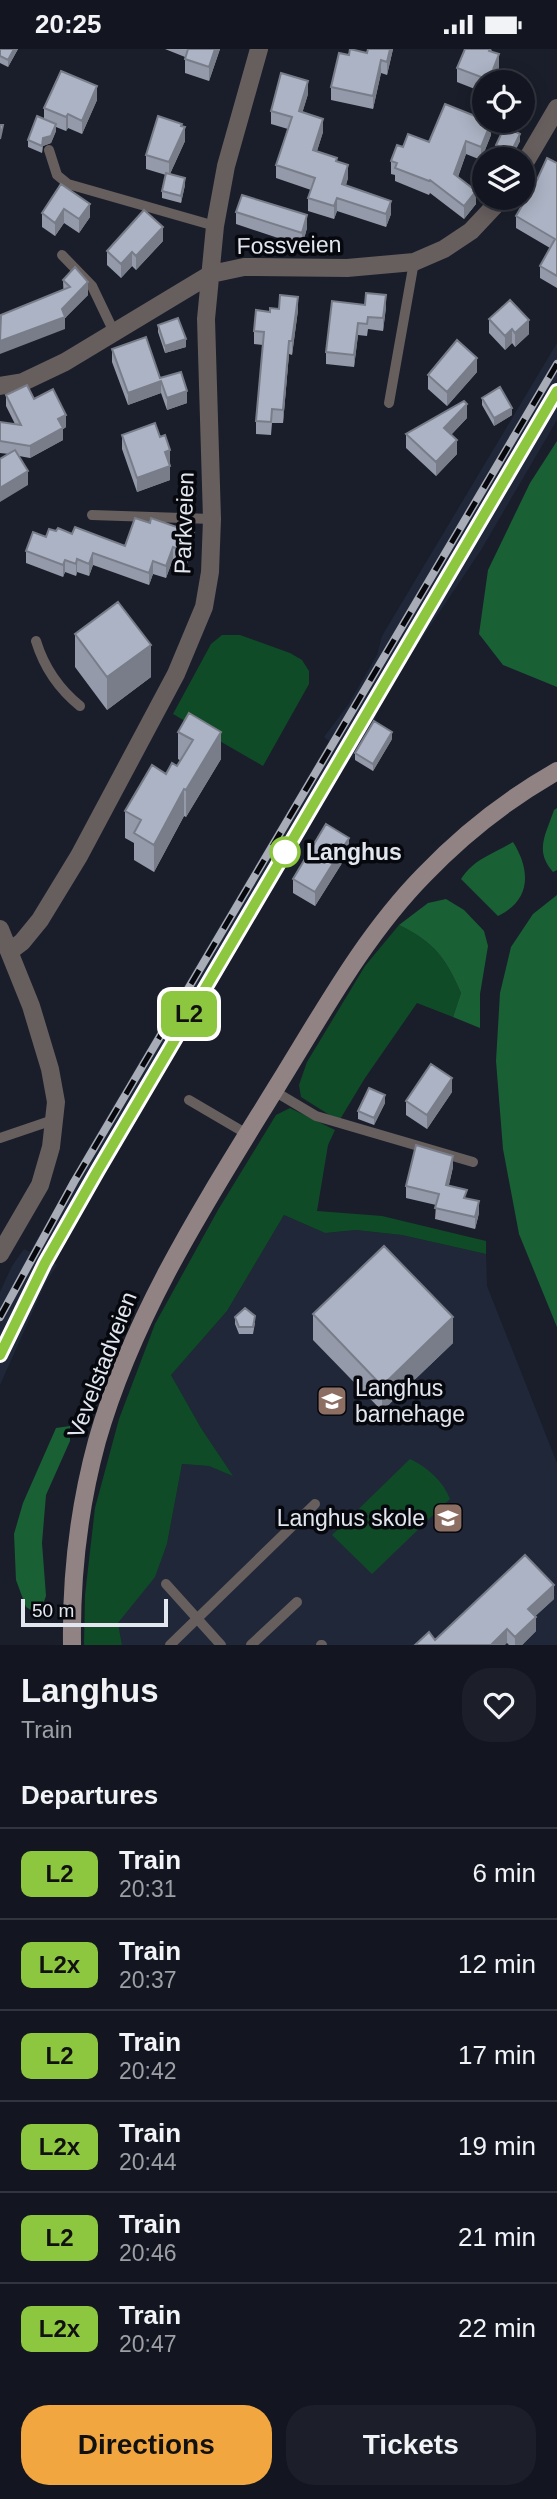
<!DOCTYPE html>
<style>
body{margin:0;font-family:Arial,sans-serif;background:#1c1f29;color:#f1f3f6;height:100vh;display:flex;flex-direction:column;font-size:26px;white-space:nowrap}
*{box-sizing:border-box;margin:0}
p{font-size:23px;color:#9d9fa5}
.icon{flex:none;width:38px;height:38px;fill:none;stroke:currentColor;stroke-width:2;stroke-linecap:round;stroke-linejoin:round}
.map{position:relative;height:1596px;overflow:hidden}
.panel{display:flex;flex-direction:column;background:#131620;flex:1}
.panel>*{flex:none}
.badge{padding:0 14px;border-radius:10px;font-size:24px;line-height:46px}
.controls{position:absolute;left:472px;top:21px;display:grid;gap:14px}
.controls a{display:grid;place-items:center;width:63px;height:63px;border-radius:50%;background:#131620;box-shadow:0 4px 18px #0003,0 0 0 2px #32353e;font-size:35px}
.scale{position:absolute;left:21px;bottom:18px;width:147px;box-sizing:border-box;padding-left:7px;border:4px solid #e2e6ef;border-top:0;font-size:19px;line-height:24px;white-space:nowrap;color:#e2e6ef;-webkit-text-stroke:5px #06080d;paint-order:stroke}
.map>.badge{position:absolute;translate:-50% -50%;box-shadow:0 0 0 4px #fff}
h2{padding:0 21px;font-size:26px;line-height:63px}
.round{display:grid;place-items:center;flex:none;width:74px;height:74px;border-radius:28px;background:#1c1f29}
.head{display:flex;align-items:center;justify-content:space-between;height:119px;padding:0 21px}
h1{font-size:33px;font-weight:600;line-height:52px}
.primary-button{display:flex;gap:14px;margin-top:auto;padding:14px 21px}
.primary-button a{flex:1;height:80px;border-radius:28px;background:#f1a63f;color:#111;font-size:28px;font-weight:600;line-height:80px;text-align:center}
.primary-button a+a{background:#1c1f29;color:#f1f3f6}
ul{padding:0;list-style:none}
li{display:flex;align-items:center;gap:21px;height:91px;padding:0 21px;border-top:2px solid #32353e}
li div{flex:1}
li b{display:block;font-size:26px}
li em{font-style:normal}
li .badge{min-width:77px;font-weight:700;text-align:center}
.status{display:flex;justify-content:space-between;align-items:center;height:49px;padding:0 35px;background:#131620;direction:ltr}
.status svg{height:19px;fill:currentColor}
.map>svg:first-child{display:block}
</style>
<div class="status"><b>20:25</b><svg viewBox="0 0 49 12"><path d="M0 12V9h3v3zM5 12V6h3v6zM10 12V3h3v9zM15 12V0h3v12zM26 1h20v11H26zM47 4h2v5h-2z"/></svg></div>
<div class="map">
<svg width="557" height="1596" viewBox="0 0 557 1596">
<rect width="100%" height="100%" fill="#191e2a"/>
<path fill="#202739" d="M557 294V371L481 501 402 619 377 663 373 678 355 710 348 707 121 1092 53 1213 57 1216 45 1235 0 1336V1243L12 1217 24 1200 30 1203 95 1088 329 692 324 688 348 656 377 606 382 587Z
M284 1166 325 1184 356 1181 402 1186 486 1205 487 1237 557 1414V1596H122L118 1574 155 1527 167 1495 182 1415 209 1417 232 1426 201 1379 171 1326 227 1262Z"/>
<path fill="#104b28" d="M222 586H240L290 604 302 611 309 622V635L263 717 173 665 211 595Z
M399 876C435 894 445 908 461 944L453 968 417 954 365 1029 339 1072 301 1048 299 1036 307 1013 365 917Z
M290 1059 335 1081 328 1096 317 1162 382 1167 486 1192V1205L402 1186 356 1181 325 1184 284 1166 227 1262 171 1326 201 1379 233 1427 209 1417 182 1415 167 1495 155 1528 118 1574 122 1596H84L85 1546 95 1459 119 1370 155 1275 218 1161 276 1066Z
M410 1410C427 1418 443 1432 450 1450L372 1525 332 1486Z"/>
<path fill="#1a6035" d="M557 392V638L503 616 479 585 488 521 530 434Z
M557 759V821L553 823C534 802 546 785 554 761Z
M513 793C531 822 531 851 498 867L461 830C475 809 492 806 513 793Z
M557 846V1278L519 1185 503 1100 496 1012 500 944 511 898 533 865Z
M446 850 464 861 484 882 488 897 480 945V979L453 968 461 944C445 908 435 894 399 876L428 854Z
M70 1377V1392L46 1446 42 1494 46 1547 39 1566 26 1558 16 1531 14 1485 23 1454 56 1379Z"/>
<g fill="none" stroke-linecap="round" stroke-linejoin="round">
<path stroke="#675e5e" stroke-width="10" d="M49 101 57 126 68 135 215 177
M62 206 92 237 114 283
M389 354 414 213
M92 466 212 470
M36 592C44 618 59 640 80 657
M274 1042 316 1067 473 1113
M189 1051 247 1085
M0 1089 56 1070
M166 1535 221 1596
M170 1596 315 1455
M251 1596 297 1553
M321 1596H322"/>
<path stroke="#675e5e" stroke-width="18" d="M523 117 557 59
M0 337 23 333 65 313 211 225 244 218 347 219 414 213 444 200 471 182 502 149
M0 880 31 957 50 1020 56 1053 51 1098 40 1136 0 1205
M10 902 22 893 40 871 79 807 176 625 204 558 210 523 212 470 206 270 215 177 226 117 259 0"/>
<path stroke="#918383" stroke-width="18" d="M72 1596C71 1527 79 1458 97 1392 134 1262 209 1148 279 1034 323 963 365 886 424 826 463 785 508 750 557 722"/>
<g stroke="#a8acb6" stroke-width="8">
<path id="rail" d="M0 1268 74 1133 557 315
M0 1306 45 1214 87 1139 557 342"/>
</g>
<use href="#rail" stroke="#06080d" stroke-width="5" stroke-dasharray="16" stroke-linecap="butt"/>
</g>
<path fill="#949aa9" d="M0 0H18L8 18 0 14Z
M165 0H220L209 32 185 24V8Z
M393 0 387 26 381 24 373 60 331 51V38L349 6Z
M491 0 499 19 493 33H485V44L457 33V19Z
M308 45 302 64 323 83 317 102 337 113 348 129 346 136 391 165 386 178 337 162 334 170 308 162V149L311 141 276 129V116L288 80 271 75V62Z
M97 51 82 85 68 79 66 82 56 78V82L51 94 43 97 42 104 28 98V91L44 70V59Z
M182 77 185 92 170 125 185 136 181 154 162 149V142L166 126 146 120V106Z
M491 86 481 111 466 105 458 128 476 155 464 170 430 144 429 146 395 132V126L391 125V112L403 98 429 93Z
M520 92 511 110 496 103V96Z
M557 114V239L540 229V217L550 199 516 179V167Z
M61 135 90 168 79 184 64 174 55 187 42 178V164Z
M236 163 307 179 302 197 236 175Z
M163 192 136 221 132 217 121 229 107 216V202Z
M63 231 88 246 65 269V280Z
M332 252 386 258 383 282 368 280 367 287 358 286 354 318 326 315V303Z
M298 261 292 306 289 305 283 374H272L271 386 256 385V372L263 296 254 295V282Z
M489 270 529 285 515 298 512 294 505 301 489 284Z
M158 276 186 298 165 304 158 283Z
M112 300 160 329 187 354 167 361 161 344 128 356 112 313Z
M477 323 447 357 428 340V326Z
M6 346 34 350 66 378 63 380V391L30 409 19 407 28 436 9 405 0 404V373L15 375 6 357Z
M482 349 512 366 494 377 482 356Z
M467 369 451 386 457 405 436 427 406 399V385Z
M122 386 170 415V431L137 443 122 400Z
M56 482 72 485 125 497H194L187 515 173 510 166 529 153 525 149 536 93 516 89 527 77 523 76 527 65 523 63 528 26 514V502Z
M75 585 151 628 107 661 75 618Z
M189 664 221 710 186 768 184 767 154 823 134 811V794L125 789V762L166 725 177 717 181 712 178 710V683Z
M392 690 373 722 355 711V704Z
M349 803 315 857 293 844V830Z
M452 1043 427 1080 406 1066V1052Z
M385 1054 374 1076 358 1070V1062Z
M453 1118 449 1136 467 1150 479 1164 475 1180 435 1170 436 1156 406 1149V1137Z
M313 1265 453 1294 382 1362 313 1291Z
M235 1268 255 1274 253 1285H239L235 1275Z
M554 1550 535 1567 536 1582 522 1596H509L507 1594 435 1591Z"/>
<path fill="#787d89" d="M14 0H18L8 18V11Z
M215 0H220L209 32V18Z
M390 0H393L387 26V13Z
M499 5V19L493 33H489Z
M381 11V24L373 60V47Z
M308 32V45L299 75V62Z
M97 37V51L82 85V72Z
M68 65V79L66 82V68Z
M323 70V83L313 114V101Z
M491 73V86L481 111V98Z
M56 75V82L51 94 43 97 42 104 43 89Z
M182 75V85L185 78V92L169 127V113Z
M520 85V92L511 110V103Z
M466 92V105L454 138V125Z
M348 116V129L342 148V135Z
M185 129V136L181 154V147Z
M476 142V155L464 170V157Z
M337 149V162L334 170V157Z
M391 152V165L386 178V165Z
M90 155V168L79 184V170Z
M64 160V174L55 187V174Z
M307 166V179L302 197V184Z
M163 178V192L136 221V207Z
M132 203V217L121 229V215Z
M88 233V246L65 269V280L0 305V292L62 260Z
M386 246V258L383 282V269Z
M298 248V261L292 306V292Z
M529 271V285L515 298V284Z
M358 274V286L354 318V306Z
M512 280V294L505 301V287Z
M186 290V298L165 304V297Z
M289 292V305L283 374V361Z
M477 309V323L447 357V343Z
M161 332V344L128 356V344Z
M187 342V354L167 361V349Z
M467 355V369L444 393V379Z
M512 359V366L494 377V369Z
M66 366V378L63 380V391L30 409V397L58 370Z
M457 391V405L436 427V413Z
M170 401V415L165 417V403Z
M170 417V431L137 443V429Z
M28 422V436L0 453V439Z
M194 484V497L187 515V503Z
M173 498V510L166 529V517Z
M93 504V516L89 527V515Z
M77 510V523L76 527V515Z
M65 511V523L63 528V516Z
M153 512V525L149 536V524Z
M151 596V628L107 661V628Z
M221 683V710L186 768V741Z
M392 683V690L373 722V715Z
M184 740V767L154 823V796Z
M349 789V803L315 857V843Z
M452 1029V1043L427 1080V1066Z
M385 1046V1054L374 1076V1069Z
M453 1107V1118L446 1147V1136Z
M479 1152V1164L475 1180V1168Z
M453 1268V1294L382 1362V1337Z
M554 1536V1550L528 1574V1560Z
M536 1568V1582L522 1596H515V1588Z
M507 1580V1594L505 1596H491Z"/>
<path fill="#acb3c4" stroke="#787d89" stroke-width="2" d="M0 0H14L8 11 0 7Z
M188 0H215L209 18 185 10Z
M350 0 367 4 368 0H390L387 13 381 11 373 47 331 38 339 4 349 6Z
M465 0H490L489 2 499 5 489 31 457 19Z
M61 22 97 37 82 72 68 65 66 68 44 59Z
M281 24 308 32 299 62 323 70 313 101 337 109 336 112 348 116 342 135 391 152 386 165 337 149 334 157 308 149 315 129 276 116 292 68 271 62Z
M445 55 485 71V72L491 73 481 98 466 92 454 125 476 142 464 157 430 131 429 132 395 119 397 114 391 112 397 96 403 98 408 85 429 93Z
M37 67 56 75 51 87 43 89 42 97 28 91Z
M158 67 182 75 181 77 185 78 169 113 146 106Z
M0 76H3L0 90Z
M505 77 520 85 511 103 496 96Z
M547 109 557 114V227L540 217 555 190 516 167 537 131Z
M166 124 185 129 181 147 162 142Z
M61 135 90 155 79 170 64 160 55 174 42 164Z
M242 146 307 166 302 184 236 163Z
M144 161 163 178 136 207 132 203 121 215 107 202Z
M75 218 88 233 62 260 65 268 0 292 1 266 70 238 63 231Z
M366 244 386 246 383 269 368 268 367 275 358 274 354 306 326 303 332 252 365 256Z
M280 246 298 248 292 292H289L283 361 272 360 271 373 256 372 264 283 254 282 256 261 270 263V259L279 260Z
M510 251 529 271 515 284 512 280 505 287 489 270Z
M178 269 186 290 165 297 158 276Z
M146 288 160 329 181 323 187 342 167 349 161 332 128 344 112 300Z
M457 291 477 309 447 343 428 326Z
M27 336 34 350 53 340 66 366 58 370 63 379 30 397 0 392V373L21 376 6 346Z
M500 338 512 359 494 369 482 349Z
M464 352 467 355 444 379 457 391 436 413 406 385Z
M155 374 160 388 165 386 170 401 165 403 170 417 137 429 122 386Z
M15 401 28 422 0 439V410Z
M135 469 150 474 151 469 194 484 187 503 173 498 166 517 153 512 149 524 93 504 89 515 77 510 76 515 65 511 63 516 26 502 33 483 46 488 49 480 56 482 58 479 72 485 75 478 125 497Z
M118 553 151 596 107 628 75 585Z
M189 664 221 683 186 741 184 740 154 796 134 784 141 771 125 762 152 716 166 725 172 714 177 717 193 691 178 683Z
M374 672 392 683 373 715 355 704Z
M326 775 349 789 315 843 293 830Z
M431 1015 452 1029 427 1066 406 1052Z
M369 1039 385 1046 374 1069 358 1062Z
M416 1096 453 1107 446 1136 467 1141 464 1149 479 1152 475 1168 435 1159 439 1145 406 1137Z
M384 1197 453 1268 382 1337 313 1265Z
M245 1259 255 1267 253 1278H239L235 1268Z
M525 1506 554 1536 528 1560 536 1568 515 1588 507 1580 491 1596H415L429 1583 435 1591Z"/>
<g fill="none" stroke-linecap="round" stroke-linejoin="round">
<g stroke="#fff" stroke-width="16">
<path id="line" d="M0 1306 45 1214 98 1121 557 342"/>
</g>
<use href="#line" stroke="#8dc63f" stroke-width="10"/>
</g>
<defs>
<g id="school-square" transform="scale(1.575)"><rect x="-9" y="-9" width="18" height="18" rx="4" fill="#8d6e63" stroke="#06080d"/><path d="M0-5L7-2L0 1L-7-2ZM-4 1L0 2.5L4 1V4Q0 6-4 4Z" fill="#fff"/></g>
</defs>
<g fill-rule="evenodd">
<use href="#school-square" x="332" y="1352"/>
<use href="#school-square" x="448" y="1469"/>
</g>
<circle fill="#fff" stroke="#8dc63f" stroke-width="3.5" cx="285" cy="803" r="14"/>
<g text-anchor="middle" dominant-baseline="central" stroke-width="7" stroke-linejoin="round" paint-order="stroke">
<g font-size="23" fill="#e2e6ef" stroke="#06080d">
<text transform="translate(289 196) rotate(-1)">Fossveien</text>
<text transform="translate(184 474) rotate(-88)">Parkveien</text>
<text transform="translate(102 1316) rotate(-69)">Vevelstadveien</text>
</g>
<g font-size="23" font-weight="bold" fill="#e2e6ef" stroke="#06080d" text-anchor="start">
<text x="306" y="803">Langhus</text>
</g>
<g font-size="23" fill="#e2e6ef" stroke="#06080d" text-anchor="start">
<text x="355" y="1339">Langhus<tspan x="355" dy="26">barnehage</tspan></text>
<text x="425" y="1469" text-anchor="end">Langhus skole</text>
</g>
</g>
</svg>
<div class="controls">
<a><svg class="icon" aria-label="locate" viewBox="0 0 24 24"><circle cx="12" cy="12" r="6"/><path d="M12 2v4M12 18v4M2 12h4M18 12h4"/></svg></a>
<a><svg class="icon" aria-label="layers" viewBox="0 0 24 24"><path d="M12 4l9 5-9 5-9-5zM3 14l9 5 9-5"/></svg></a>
</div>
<div class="scale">50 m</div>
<b class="badge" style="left:189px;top:965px;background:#8dc63f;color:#111">L2</b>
</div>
<section class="panel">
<div class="head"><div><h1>Langhus</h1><p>Train</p></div><a class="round"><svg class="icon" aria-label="heart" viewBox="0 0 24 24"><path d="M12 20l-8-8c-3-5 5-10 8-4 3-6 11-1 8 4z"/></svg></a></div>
<h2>Departures</h2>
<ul>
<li><span class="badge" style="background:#8dc63f;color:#111">L2</span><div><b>Train</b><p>20:31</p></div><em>6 min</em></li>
<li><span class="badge" style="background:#8dc63f;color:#111">L2x</span><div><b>Train</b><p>20:37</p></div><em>12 min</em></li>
<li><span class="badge" style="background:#8dc63f;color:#111">L2</span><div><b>Train</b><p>20:42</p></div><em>17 min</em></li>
<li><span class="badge" style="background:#8dc63f;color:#111">L2x</span><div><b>Train</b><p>20:44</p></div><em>19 min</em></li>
<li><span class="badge" style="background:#8dc63f;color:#111">L2</span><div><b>Train</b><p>20:46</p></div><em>21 min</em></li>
<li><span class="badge" style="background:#8dc63f;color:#111">L2x</span><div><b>Train</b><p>20:47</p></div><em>22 min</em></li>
</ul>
<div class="primary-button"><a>Directions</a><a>Tickets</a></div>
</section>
